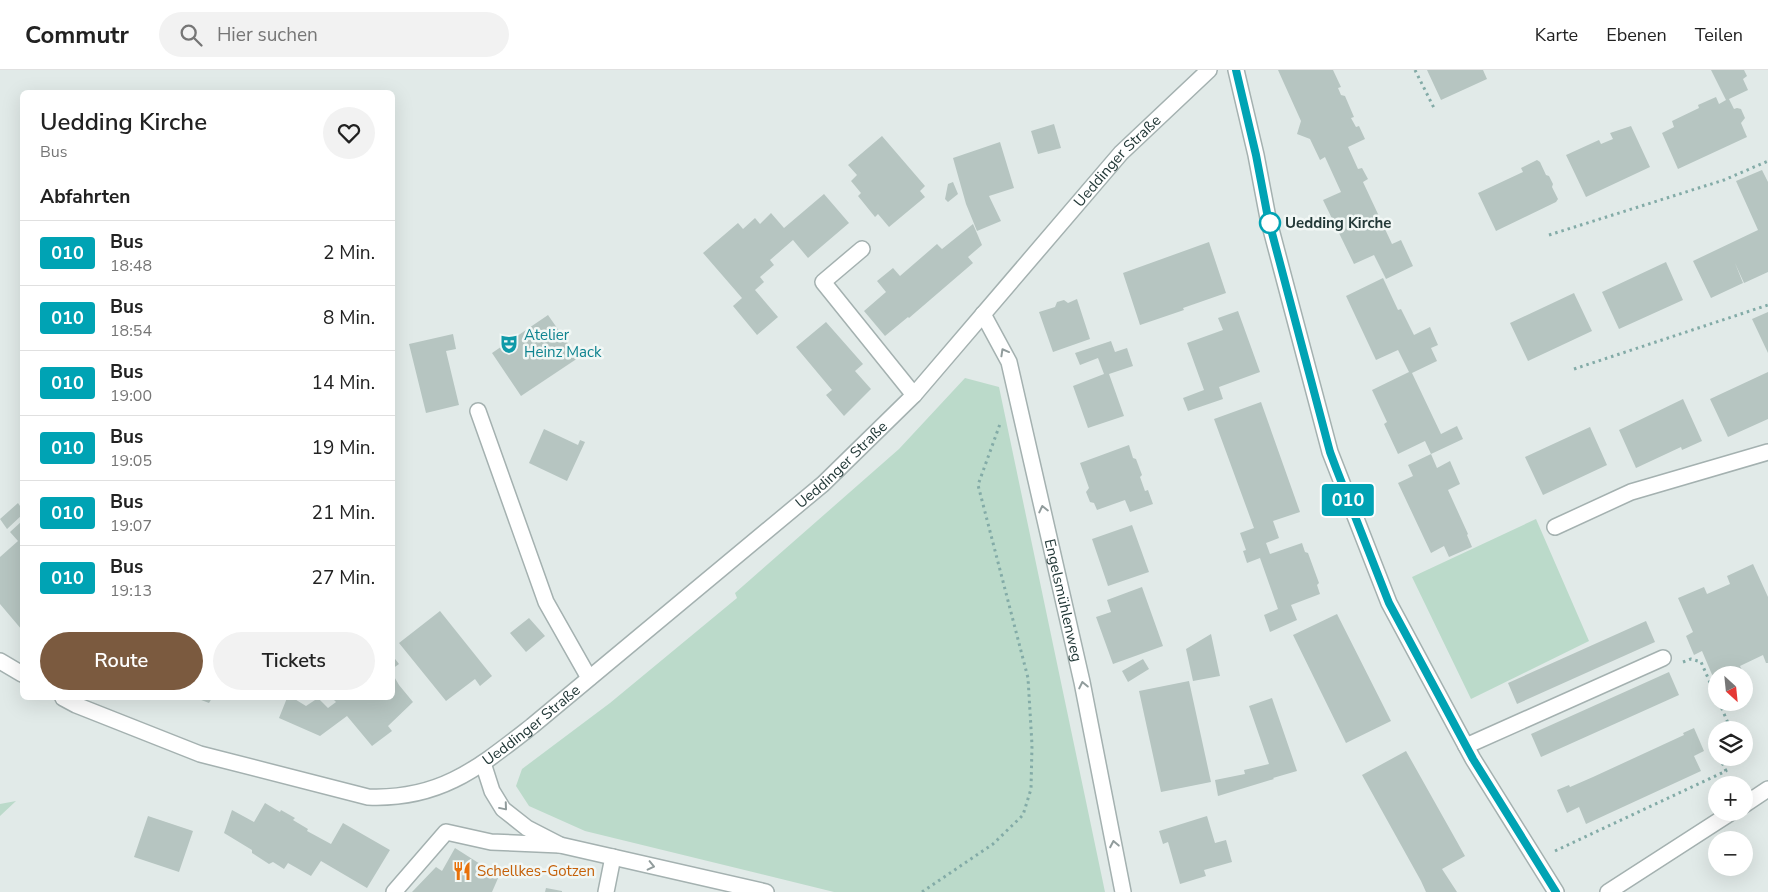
<!DOCTYPE html>
<html lang="de">
<meta charset="utf-8">
<style>
body{margin:0;font-family:"Nunito Sans",sans-serif;background:#f2f2f2;color:#222;height:100vh;display:flex;flex-direction:column;font-size:19px;white-space:nowrap}
*{box-sizing:border-box;margin:0}
p{font-size:16px;color:#767676}
.icon{flex:none;width:28px;height:28px;fill:none;stroke:currentColor;stroke-width:2;stroke-linecap:round;stroke-linejoin:round}
.map{position:relative;flex:1;overflow:hidden}
.side{position:absolute;left:20px;top:20px;width:375px;height:610px;display:flex;flex-direction:column;background:#fff;border-radius:8px;box-shadow:0 5px 20px #0002}
.side>*{flex:none}
.badge{padding:0 10px;border-radius:4px;font-size:18px;line-height:32px}
.needle{width:32px;rotate:153deg}
.buttons{position:absolute;left:1708px;top:596px;display:grid;gap:10px}
.buttons a{display:grid;place-items:center;width:45px;height:45px;border-radius:50%;background:#fff;box-shadow:0 5px 20px #0002;font-size:25px}
.map>.badge{position:absolute;translate:-50% -50%;box-shadow:0 0 0 2px #fff}
h2{padding:0 20px;font-size:19px;line-height:45px}
.round{display:grid;place-items:center;flex:none;width:52px;height:52px;border-radius:26px;background:#f2f2f2}
.headline{display:flex;align-items:center;justify-content:space-between;height:85px;padding:0 20px}
h1{font-size:24px;font-weight:600;line-height:38px}
.action{display:flex;gap:10px;margin-top:auto;padding:10px 20px}
.action a{flex:1;height:58px;border-radius:30px;background:#7b5a3f;color:#fff;font-size:20px;font-weight:600;line-height:58px;text-align:center}
.action a+a{background:#f2f2f2;color:#222}
ul{padding:0;list-style:none}
li{display:flex;align-items:center;gap:15px;height:65px;padding:0 20px;border-top:1px solid #e0e0e0}
li div{flex:1}
li b{display:block;font-size:19px}
li em{font-style:normal}
li .badge{min-width:55px;font-weight:700;text-align:center}
header{display:flex;align-items:center;gap:30px;box-sizing:border-box;height:70px;padding:0 25px;background:#fff;border-bottom:1px solid #e0e0e0}
header strong{font-size:24px}
nav{display:flex;gap:28px;margin-inline-start:auto;font-size:18px}
.search{width:350px;height:45px;background:#f2f2f2;display:flex;align-items:center;gap:12px;box-sizing:border-box;padding:0 18px;border-radius:28px;color:#767676;font-size:19px}
.map>svg:first-child{display:block}
</style>
<header>
<strong>Commutr</strong>
<div class="search"><svg class="icon" aria-label="search" viewBox="0 0 24 24"><circle cx="10" cy="10" r="6"/><path d="M15 15l6 6"/></svg>Hier suchen</div>
<nav><a>Karte</a><a>Ebenen</a><a>Teilen</a></nav>
</header>
<div class="map">
<svg width="1768" height="822" viewBox="0 0 1768 822">
<rect width="100%" height="100%" fill="#e1eae8"/>
<path fill="#bbdaca" d="M965 308 999 317 1105 822H834L585 761 529 736 516 716 522 699 610 633 737 528 735 523 899 379Z
M1536 449 1589 571 1471 629 1412 507Z
M16 731 0 746V734Z"/>
<path fill="#b6c5c1" d="M1278 0H1333L1341 17 1338 18 1341 25 1345 26 1354 47 1351 48 1356 57 1359 56 1365 69 1348 77 1358 99 1362 98 1368 109 1363 112 1392 174 1401 170 1413 196 1386 209 1374 185 1354 194 1323 130 1341 122 1325 87 1320 90 1310 69 1297 64 1301 51Z
M1427 0H1483L1487 9 1441 30Z
M1711 0H1744L1747 6 1743 9 1748 20 1729 29 1734 39 1737 38 1741 39 1745 48 1741 53 1747 67 1678 99 1662 63 1674 57 1672 51 1699 38 1698 35 1716 27 1719 34 1726 30Z
M1054 54 1061 78 1038 84 1031 61Z
M1631 56 1650 97 1586 127 1566 85 1599 70 1601 74 1613 69 1610 63Z
M882 66 925 116 920 121 925 127 889 157 878 144 875 147 858 126 861 123 851 111 857 105 848 95Z
M1000 72 1014 118 989 126 1001 151 977 161 966 134 953 88Z
M1537 90 1540 92 1546 105 1549 106 1553 114 1552 117 1558 129 1556 132 1496 161 1478 123 1523 102 1521 98Z
M1762 100 1768 112V202L1744 213 1735 193 1743 213 1711 228 1693 191 1758 160 1736 111Z
M953 112 958 124 948 132 945 129 948 114Z
M824 124 849 153 808 188 793 170 770 190 774 195 760 207 764 212 755 220 778 247 757 265 733 236 742 228 703 183 738 153 743 159 755 148 760 154 771 143 784 158Z
M973 154 982 175 968 187 973 193 909 248 908 247 885 266 864 241 886 222 877 211 893 198 900 206 937 174 942 179Z
M1209 172 1226 223 1183 238 1184 240 1140 255 1123 203Z
M1666 192 1683 230 1619 259 1602 222Z
M1383 208 1398 240 1401 239 1414 265 1430 257 1438 275 1431 278 1437 291 1412 303 1441 364 1457 356 1463 369 1431 384 1425 371 1398 384 1384 354 1387 352 1372 320 1409 302 1398 280 1376 290 1346 226Z
M1574 223 1592 261 1528 291 1510 253Z
M1077 229 1090 269 1053 282 1039 242 1055 237 1057 232 1064 230 1068 233Z
M1238 241 1260 302 1219 317 1223 329 1188 341 1183 328 1204 320 1187 273 1223 260 1218 248Z
M1768 242V283L1752 249Z
M548 245 578 288 521 326 492 283Z
M826 252 863 294 855 301 871 319 844 346 826 325 832 320 796 277Z
M453 264 456 279 446 281 459 335 426 343 409 274Z
M1111 271 1115 282 1127 278 1133 296 1109 304 1124 346 1088 358 1073 316 1104 304 1098 288 1080 295 1075 283Z
M1768 302V349L1728 367 1710 329Z
M1683 329 1702 371 1682 380 1681 377 1636 398 1619 360Z
M1261 332 1300 442 1273 451 1279 468 1266 473 1270 484 1302 473 1305 482 1308 483 1319 513 1317 515 1320 524 1291 535 1297 550 1270 562 1264 545 1278 539 1260 488 1247 493 1243 481 1246 480 1240 463 1254 458 1214 349Z
M1590 357 1607 395 1543 425 1525 387Z
M544 359 578 375 580 370 585 372 567 411 529 393Z
M1129 375 1133 388 1136 389 1142 405 1140 407 1145 421 1148 420 1153 434 1130 442 1125 430 1097 440 1094 433 1090 432 1086 422 1089 418 1080 393Z
M1431 384 1437 398 1450 391 1460 414 1448 420 1468 464 1467 465 1472 477 1449 487 1444 476 1431 483 1398 413 1413 406 1408 395Z
M18 433 22 439V445L7 459 0 449Z
M22 451V468L21 469 22 471V560L0 534V487L18 471 10 462Z
M1132 455 1149 502 1108 516 1092 469Z
M1753 494 1768 527V593H1766L1763 585 1740 596 1744 604 1741 605H1716V614L1702 581 1694 585 1686 566 1693 562 1678 528 1704 517 1707 524 1730 514 1727 506Z
M1142 517 1163 576 1113 594 1096 547 1111 542 1107 530Z
M440 541 492 606 480 616 475 609 446 631 399 573Z
M1337 544 1391 651 1346 673 1293 565Z
M529 548 545 566 526 582 510 563Z
M1646 551 1655 572 1517 634 1508 613Z
M1211 564 1220 606 1193 611 1186 579Z
M392 585 399 594 392 599Z
M1143 589 1149 599 1128 612 1122 601Z
M1669 602 1679 625 1541 687 1531 664Z
M392 603 399 615 413 632 388 656 392 661 372 676 347 646 320 666 279 648 287 628H293L306 636 318 628 328 638 336 632 334 630 338 628H392Z
M1189 611 1211 712 1161 722 1139 621Z
M196 628H212L209 633Z
M1272 628 1297 701 1273 708 1274 709 1218 726 1215 710 1245 704 1244 700 1269 694 1249 636Z
M1694 658 1704 681 1694 686 1701 701 1586 754 1579 737 1567 743 1557 720 1569 715 1570 717 1593 707 1684 665 1683 663Z
M1406 681 1465 786 1442 799 1457 822H1426L1421 811 1362 705Z
M265 733 280 742 281 740 295 748 293 750 308 759 307 761 331 774 343 753 390 780 367 818 321 791 311 806 288 793 284 799 273 792 269 794 252 783V780L224 763 232 740 254 752Z
M148 746 193 761 179 802 134 787Z
M1207 746 1215 773 1226 770 1232 792 1204 800 1206 806 1180 814 1168 772 1163 774 1159 761Z
M455 778 499 806 492 822H412L436 797 442 801Z
M546 818 562 821V822H545Z"/>
<g fill="none" stroke-linecap="round" stroke-linejoin="round">
<g stroke="#a4b1b0" stroke-width="18">
<path id="service" d="M478 341 546 532 589 608
M1555 457 1631 422 1768 382
M1466 676 1663 588
M394 822 446 762 491 772 560 775"/>
</g>
<g stroke="#a4b1b0" stroke-width="18">
<g id="minor">
<path d="M1236 0 1256 85 1268 148 1330 382 1389 533 1473 689 1556 822"/>
<path d="M862 179 823 212 914 325"/>
<path id="s1" d="M983 244 1009 292 1082 612 1123 822"/>
<path d="M483 693 492 721 503 739 527 758 560 775 766 822"/>
<path d="M1744 735 1768 719"/>
<path d="M606 822 613 787"/>
<path d="M1608 822 1732 742"/>
</g>
</g>
<g stroke="#a4b1b0" stroke-width="18">
<g id="tertiary">
<path d="M0 591 22 604"/>
<path id="s2" d="M63 628 76 635 200 684 368 727C440 730 478 698 532 656L823 414 914 325 1121 83 1209 0"/>
</g>
</g>
<path stroke="#83aba7" stroke-width="3" stroke-dasharray="2.5 4" stroke-linecap="butt" d="M1415 0 1435 40
M1549 165 1724 110 1768 91
M1574 299 1768 235
M1683 592 1691 589 1701 592 1716 626
M1719 632 1731 660
M1712 669 1716 678
M1555 781 1726 701 1720 688
M922 822 993 774 1023 745 1031 719 1032 675 1028 608 978 415 1000 354"/>
<use href="#service" stroke="#fff" stroke-width="15"/>
<use href="#minor" stroke="#fff" stroke-width="15"/>
<use href="#tertiary" stroke="#fff" stroke-width="15"/>
</g>
<defs><path id="oneway-chevron" d="M-2-3.5L2.5 0L-2 3.5" fill="none" stroke-width="1.6" stroke-linecap="round" stroke-linejoin="round" transform="scale(1.25)"/></defs>
<g stroke="#919c9c">
<use href="#oneway-chevron" transform="translate(1004 282) rotate(-119)"/>
<use href="#oneway-chevron" transform="translate(1043 439) rotate(-103)"/>
<use href="#oneway-chevron" transform="translate(1083 615) rotate(-102)"/>
<use href="#oneway-chevron" transform="translate(504 737) rotate(50)"/>
<use href="#oneway-chevron" transform="translate(1114 774) rotate(-101)"/>
<use href="#oneway-chevron" transform="translate(651 796) rotate(13)"/>
</g>
<g fill="none" stroke-linecap="round" stroke-linejoin="round">
<g stroke="#fff" stroke-width="11">
<path id="line" d="M1236 0 1256 85 1268 148 1330 382 1336 398 1389 533 1473 689 1556 822"/>
</g>
<use href="#line" stroke="#00a3b4" stroke-width="8"/>
</g>
<defs>
<g id="theatre-bare" transform="scale(1.5)"><path d="M-5-5.5Q0-4 5-5.5V0Q5 5 0 6Q-5 5-5 0ZM-3.3-2.5H-1v1.5H-3.3ZM1-2.5H3.3v1.5H1ZM-2.8 1Q0 5.5 2.8 1Z" fill="#0f9aa8" stroke="#f1f7f5" stroke-width="2.5" paint-order="stroke"/></g>
<g id="restaurant-bare" transform="scale(1.5)"><path d="M-5-6h1v4h1v-4h1v4h1v-4h1v5L-1.5 .5V6h-2V.5L-5-1ZM5-6V6H3V1.5H1.5Q1.5-4 5-6Z" fill="#e8710a" stroke="#f1f7f5" stroke-width="2.5" paint-order="stroke"/></g>
</defs>
<g fill-rule="evenodd">
<use href="#theatre-bare" x="509" y="274"/>
<use href="#restaurant-bare" x="462" y="801"/>
</g>
<circle fill="#fff" stroke="#00a3b4" stroke-width="2.5" cx="1270" cy="153" r="10"/>
<g text-anchor="middle" dominant-baseline="central" stroke-width="5" stroke-linejoin="round" paint-order="stroke">
<g font-size="15" fill="#233938" stroke="#f1f7f5">
<text stroke="none"><textPath href="#s2" startOffset="1321">Ueddinger Straße</textPath></text>
<text stroke="none"><textPath href="#s2" startOffset="910">Ueddinger Straße</textPath></text>
<text stroke="none"><textPath href="#s1" startOffset="299">Engelsmühlenweg</textPath></text>
<text stroke="none"><textPath href="#s2" startOffset="505">Ueddinger Straße</textPath></text>
</g>
<g font-size="15" font-weight="bold" fill="#233938" stroke="#f1f7f5" text-anchor="start">
<text x="1285" y="153">Uedding Kirche</text>
</g>
<g font-size="15" fill="#0d838f" stroke="#f1f7f5" text-anchor="start">
<text x="524" y="265">Atelier<tspan x="524" dy="17">Heinz Mack</tspan></text>
</g>
<g font-size="15" fill="#c56008" stroke="#f1f7f5" text-anchor="start">
<text x="477" y="801">Schellkes-Gotzen</text>
</g>
</g>
</svg>
<div class="buttons">
<a><svg class="needle" viewBox="-14 -14 28 28"><path d="M0-13l5 13h-10z" fill="#e53935"/><path d="M0 13l5-13h-10z" fill="#767676"/></svg></a>
<a><svg class="icon" aria-label="layers" viewBox="0 0 24 24"><path d="M12 4l9 5-9 5-9-5zM3 14l9 5 9-5"/></svg></a>
<a>+</a>
<a>−</a>
</div>
<b class="badge" style="left:1348px;top:430px;background:#00a3b4;color:#fff">010</b>
<section class="side">
<div class="headline"><div><h1>Uedding Kirche</h1><p>Bus</p></div><a class="round"><svg class="icon" aria-label="heart" viewBox="0 0 24 24"><path d="M12 20l-8-8c-3-5 5-10 8-4 3-6 11-1 8 4z"/></svg></a></div>
<h2>Abfahrten</h2>
<ul>
<li><span class="badge" style="background:#00a3b4;color:#fff">010</span><div><b>Bus</b><p>18:48</p></div><em>2 Min.</em></li>
<li><span class="badge" style="background:#00a3b4;color:#fff">010</span><div><b>Bus</b><p>18:54</p></div><em>8 Min.</em></li>
<li><span class="badge" style="background:#00a3b4;color:#fff">010</span><div><b>Bus</b><p>19:00</p></div><em>14 Min.</em></li>
<li><span class="badge" style="background:#00a3b4;color:#fff">010</span><div><b>Bus</b><p>19:05</p></div><em>19 Min.</em></li>
<li><span class="badge" style="background:#00a3b4;color:#fff">010</span><div><b>Bus</b><p>19:07</p></div><em>21 Min.</em></li>
<li><span class="badge" style="background:#00a3b4;color:#fff">010</span><div><b>Bus</b><p>19:13</p></div><em>27 Min.</em></li>
</ul>
<div class="action"><a>Route</a><a>Tickets</a></div>
</section>
</div>
